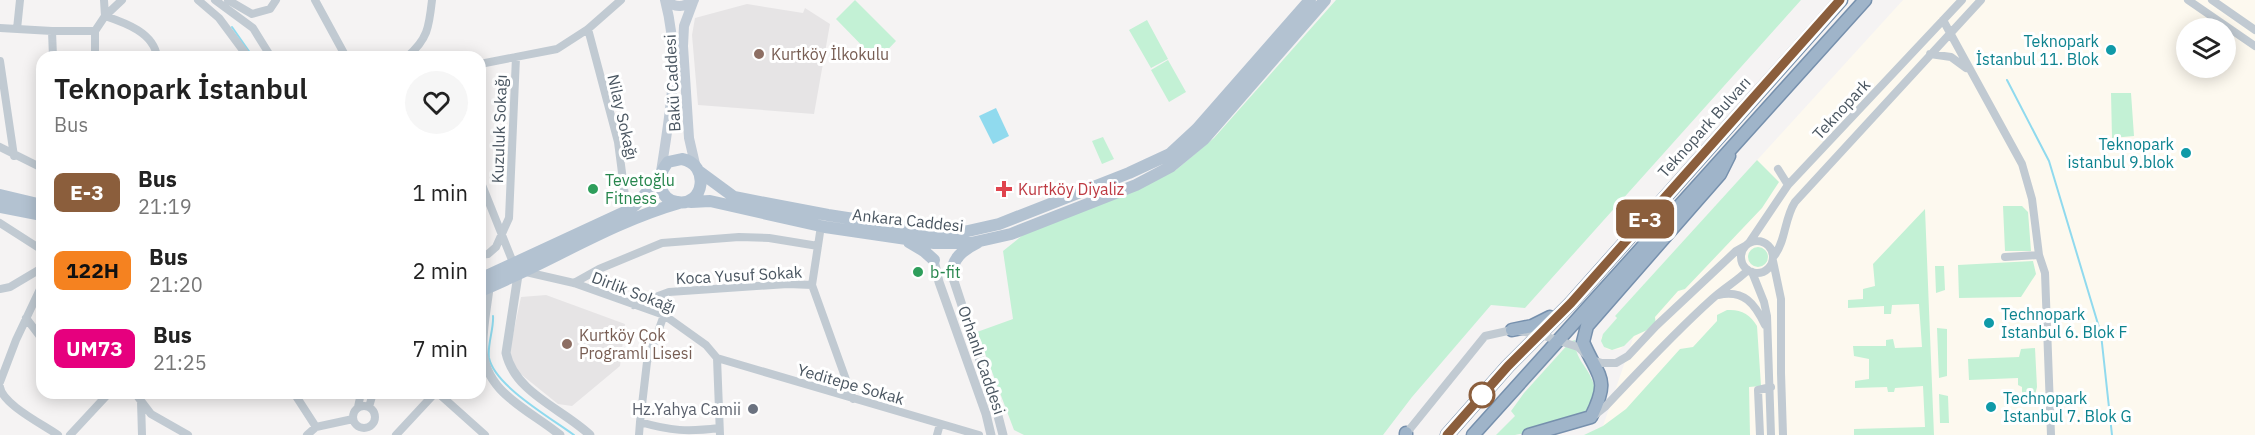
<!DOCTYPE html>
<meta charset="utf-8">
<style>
body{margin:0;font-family:"IBM Plex Sans",sans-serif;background:#f6f6f6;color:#222;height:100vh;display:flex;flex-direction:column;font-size:22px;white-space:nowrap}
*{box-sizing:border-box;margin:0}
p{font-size:20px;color:#767676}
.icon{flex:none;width:33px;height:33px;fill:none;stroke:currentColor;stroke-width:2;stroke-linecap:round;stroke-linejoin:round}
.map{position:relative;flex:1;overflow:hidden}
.side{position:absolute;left:36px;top:51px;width:450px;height:348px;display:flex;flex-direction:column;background:#fff;border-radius:18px;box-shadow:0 3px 15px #0003}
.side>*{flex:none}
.badge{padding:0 12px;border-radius:9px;font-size:21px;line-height:39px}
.tools{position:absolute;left:2176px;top:18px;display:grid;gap:12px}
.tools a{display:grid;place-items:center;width:60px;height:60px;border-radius:50%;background:#fff;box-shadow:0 3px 15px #0003;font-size:30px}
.map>.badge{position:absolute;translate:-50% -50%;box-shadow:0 0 0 3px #fff}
.round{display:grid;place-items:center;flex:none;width:63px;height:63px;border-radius:32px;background:#f6f6f6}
.headline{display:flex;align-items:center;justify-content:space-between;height:102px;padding:0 18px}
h1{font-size:28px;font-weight:600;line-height:45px}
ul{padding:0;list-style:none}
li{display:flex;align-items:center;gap:18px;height:78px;padding:0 18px}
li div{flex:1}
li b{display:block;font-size:22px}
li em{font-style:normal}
li .badge{min-width:66px;font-weight:700;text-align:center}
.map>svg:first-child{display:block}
</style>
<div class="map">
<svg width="2255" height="435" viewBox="0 0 2255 435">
<rect width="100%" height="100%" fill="#f5f3f3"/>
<path fill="#fdf9ef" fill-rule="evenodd" d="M1903 0H2255V435H1586L1603 426 1633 338 1620 349 1609 350 1604 347 1601 338 1617 318 1615 316ZM2187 28H2226V68H2187Z"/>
<path fill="#e6e4e5" d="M747 4 803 13 805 8 830 24 814 114 698 105 692 35 695 18Z
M546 295 625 324 620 366 572 406 558 404 507 363 521 297Z"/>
<path fill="#c3f1d5" d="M855 0 896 41 877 61 836 19Z
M1336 0H1801L1525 308 1491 305 1412 397 1383 435H1024L1014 430 977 332 1013 319 1003 251 1028 231 1091 207 1176 170 1214 138Z
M1147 20 1168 59 1151 68 1129 30Z
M1168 60 1186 92 1169 102 1151 70Z
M2111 93H2131L2134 136 2112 138Z
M1103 137 1114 159 1102 164 1092 141Z
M1757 160 1779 182 1762 208 1685 289 1678 291 1655 317 1656 326 1634 336 1624 346 1612 350 1604 347 1601 341 1603 334 1617 318 1615 316Z
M2003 206H2022L2028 212 2031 251H2005Z
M1925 209 1934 435H1854V429L1925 427 1923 386 1895 388 1894 392H1888L1887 387 1855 388V381L1869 379V359L1854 356 1853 346H1886V340L1893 339 1895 348 1922 347 1919 304 1892 305 1891 314H1884V306L1848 308V300L1863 299V289L1875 286 1873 264Z
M1748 257a10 10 0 1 1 20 0a10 10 0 1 1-20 0Z
M2033 261 2036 274 2021 297 1959 298 1958 265Z
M1935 266H1944L1945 290 1936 293Z
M1727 310C1741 309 1750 314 1757 326L1761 386 1749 387 1750 435H1584L1603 426 1626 409 1680 349 1693 347 1717 321V315Z
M1937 328 1947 329V376L1939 378Z
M1575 340C1575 360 1587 365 1593 382 1597 393 1592 409 1581 415 1570 422 1529 433 1515 435 1509 435 1502 435 1496 435L1515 416 1511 411 1524 393 1571 341Z
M2035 348 2037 387 2035 395H2022V387L2018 385V378L1969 380 1968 359 2019 357 2021 349Z
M1939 394 1948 396 1949 423H1940Z"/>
<path fill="#90daee" d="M996 108 1009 136 993 144 979 116Z"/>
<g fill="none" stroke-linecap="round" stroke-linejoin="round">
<path stroke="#90daee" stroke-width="2" d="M232 27 253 57
M2007 80 2049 161 2101 334 2112 435
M480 230 483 245
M493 316C494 329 487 345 489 358 495 386 551 418 574 435"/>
<g stroke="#7690ad" stroke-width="15">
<path id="trunk" d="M1512 330 1532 326 1550 317
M1406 433V435
M1447 435 1508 366 1571 303 1841 0
M1473 435 1865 0
M1529 435 1591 417C1611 377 1598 378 1583 342L1587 326 1720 174 1729 156"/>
</g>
<path stroke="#c1cad2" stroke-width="8" d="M104 0 105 16C126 23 154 33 157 57
M198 0 219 18 248 57
M215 0 253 28 271 57
M228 0 252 14 270 9 276 0
M315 0 346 57
M2188 0 2255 46
M2212 0 2255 30
M1943 20 2022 164 2032 199 2039 255 2045 273 2051 435
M0 28 52 31H95
M17 29 20 0
M588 29 618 142 627 211
M52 31 53 57
M1930 54 1951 57 1966 68
M95 57V31L105 16 122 0
M407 57C428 39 429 27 432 0
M0 61 14 156
M480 64 557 49 588 29 621 0
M0 147 42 168
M1778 169 1788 185
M480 180 514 265
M0 223 42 250
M821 226 812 285 853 399
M1741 257a16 16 0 1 1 32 0a16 16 0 1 1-32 0Z
M1749 243 1788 185 1962 0
M480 255 488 254 496 247 509 218 516 57
M1774 256C1786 241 1784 219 1795 202L1981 0
M2005 257 2039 255
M1773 261 1781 299V373L1783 435
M526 272 574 283 664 315 706 345 717 358 720 435
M1752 272 1764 302 1767 316 1771 435
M574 283 599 269 662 243 739 237 769 238 818 246
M0 289 10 287 42 268
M1718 295C1744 289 1755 304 1765 325
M634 305 669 292 788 284 812 285
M664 315 647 362 640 422C671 431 688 432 719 428
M26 318 42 339
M717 358 979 435
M0 382 16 340 42 285
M0 387C2 404 44 425 58 435
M135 393 151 414 188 435
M294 393 316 427
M438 393 485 435
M141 401 142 435
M353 417a11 11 0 1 1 22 0a11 11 0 1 1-22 0Z
M358 407 361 393
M369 407 373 393
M1595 415 1605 407C1640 370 1674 333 1712 299 1724 288 1737 281 1748 270
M70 435 109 393
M307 435 316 427 353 419
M396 435 435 393
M639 435 640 422
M937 435 940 424
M1405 435 1485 336 1512 330 1538 334 1578 347 1592 360 1602 363H1616L1628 356 1656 326 1736 251 1745 246
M1760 435 1758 390 1771 387"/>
<path stroke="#c1cad2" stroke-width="9" d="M934 260 939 282 986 414 991 435
M518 275 506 353C515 393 563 409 590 435
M952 275 997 412 1003 435
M489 288C487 307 482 329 483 348 484 393 530 410 560 435"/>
<path stroke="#c1cbd6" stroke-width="10" d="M666 0C675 9 685 7 694 0
M693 2 684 26 683 46 689 138 695 164
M661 172C670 111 681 61 665 0"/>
<path stroke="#b3c2d1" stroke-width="12" d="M682 159C710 164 705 207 677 202 668 201 663 196 661 187 658 177 662 170 668 162Z
M700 172 734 197 828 215 938 232 968 231 999 224 1129 173 1170 154 1197 129 1310 0
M0 195 42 205
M691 202 710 201 825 227 934 243H971L1011 234 1136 185 1170 167 1204 139 1325 0
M0 207 42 215
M909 242 924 251 934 260
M952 275C952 258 963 250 977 243
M480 279 627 211 635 205 660 178
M480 291C547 264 609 223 679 203"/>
<use href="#trunk" stroke="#9fb4c9" stroke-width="12"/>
</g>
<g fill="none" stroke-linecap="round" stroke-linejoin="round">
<g stroke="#fff" stroke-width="14">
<path id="line" d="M1447 435 1508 366 1571 303 1840 0"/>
</g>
<use href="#line" stroke="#8b5e3c" stroke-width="9"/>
</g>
<g fill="#0f9aa8" stroke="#fff" stroke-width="2">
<circle cx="2111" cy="50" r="6"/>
<circle cx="2186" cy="153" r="6"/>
<circle cx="1989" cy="323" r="6"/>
<circle cx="1991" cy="407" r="6"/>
</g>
<g fill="#8d6e63" stroke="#fff" stroke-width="2">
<circle cx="759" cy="54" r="6"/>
<circle cx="567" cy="344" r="6"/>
</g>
<g fill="#2e9e5b" stroke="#fff" stroke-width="2">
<circle cx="593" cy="189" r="6"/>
<circle cx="918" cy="272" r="6"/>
</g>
<path fill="#e0444e" stroke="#fff" stroke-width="2" d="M1001 180h6v6h6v6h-6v6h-6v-6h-6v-6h6z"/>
<circle fill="#fff" stroke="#8b5e3c" stroke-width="3" cx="1482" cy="395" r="12"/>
<circle fill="#6b7280" stroke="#fff" stroke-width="2" cx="753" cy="409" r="6"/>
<g text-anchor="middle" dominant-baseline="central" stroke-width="6" stroke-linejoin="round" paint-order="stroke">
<g font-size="16" fill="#0d838f" stroke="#fff" text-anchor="end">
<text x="2099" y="41">Teknopark<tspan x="2099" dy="18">İstanbul 11. Blok</tspan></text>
<text x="2174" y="144">Teknopark<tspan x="2174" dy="18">istanbul 9.blok</tspan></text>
<text x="2001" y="314" text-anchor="start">Technopark<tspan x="2001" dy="18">Istanbul 6. Blok F</tspan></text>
<text x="2003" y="398" text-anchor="start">Technopark<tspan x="2003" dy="18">Istanbul 7. Blok G</tspan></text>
</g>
<g font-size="16" fill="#785e54" stroke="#fff" text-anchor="start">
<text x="771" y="54">Kurtköy İlkokulu</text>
<text x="579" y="335">Kurtköy Çok<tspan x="579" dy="18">Programlı Lisesi</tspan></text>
</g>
<g font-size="16" fill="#4a5661" stroke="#fff">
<text transform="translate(672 83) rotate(-93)">Bakü Caddesi</text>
<text transform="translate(1841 109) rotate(-47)">Teknopark</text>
<text transform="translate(623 117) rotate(77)">Nilay Sokağı</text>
<text transform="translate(1704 127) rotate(-48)">Teknopark Bulvarı</text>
<text transform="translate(499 129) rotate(-88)">Kuzuluk Sokağı</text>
<text transform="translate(908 220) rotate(6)">Ankara Caddesi</text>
<text transform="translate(739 275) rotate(-3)">Koca Yusuf Sokak</text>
<text transform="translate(634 292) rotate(21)">Dirlik Sokağı</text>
<text transform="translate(982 360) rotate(71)">Orhanlı Caddesi</text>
<text transform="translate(851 384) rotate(16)">Yeditepe Sokak</text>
</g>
<g font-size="16" fill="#27864d" stroke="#fff" text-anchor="start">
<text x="605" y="180">Tevetoğlu<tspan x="605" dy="18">Fitness</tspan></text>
<text x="930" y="272">b-fit</text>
</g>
<g font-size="16" fill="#be3a42" stroke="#fff" text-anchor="start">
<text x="1018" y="189">Kurtköy Diyaliz</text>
</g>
<g font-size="16" fill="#5b616d" stroke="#fff" text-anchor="end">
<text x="741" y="409">Hz.Yahya Camii</text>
</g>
</g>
</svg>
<div class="tools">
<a><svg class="icon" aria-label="layers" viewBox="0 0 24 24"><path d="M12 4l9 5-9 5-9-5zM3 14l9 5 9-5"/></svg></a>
</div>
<b class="badge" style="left:1645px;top:219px;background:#8b5e3c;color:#fff">E-3</b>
<section class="side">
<div class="headline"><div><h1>Teknopark İstanbul</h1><p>Bus</p></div><a class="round"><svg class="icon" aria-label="heart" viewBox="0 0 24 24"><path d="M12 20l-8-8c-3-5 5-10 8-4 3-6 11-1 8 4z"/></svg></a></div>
<ul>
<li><span class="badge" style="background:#8b5e3c;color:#fff">E-3</span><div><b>Bus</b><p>21:19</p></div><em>1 min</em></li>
<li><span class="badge" style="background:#f58220;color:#111">122H</span><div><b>Bus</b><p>21:20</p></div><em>2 min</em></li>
<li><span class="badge" style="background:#e6007e;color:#fff">UM73</span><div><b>Bus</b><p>21:25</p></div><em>7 min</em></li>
</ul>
</section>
</div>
